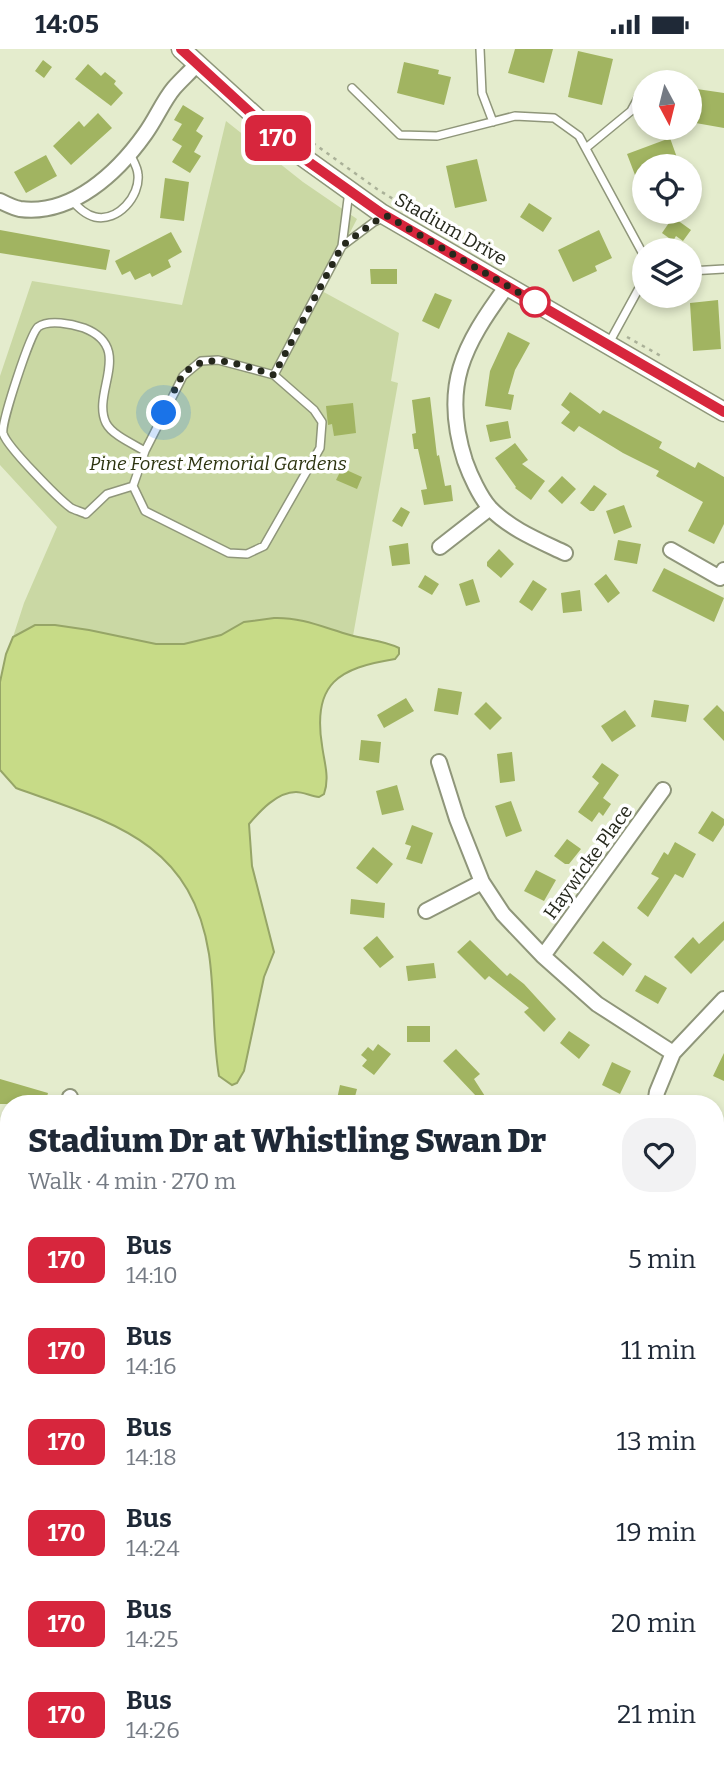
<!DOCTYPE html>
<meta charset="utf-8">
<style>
body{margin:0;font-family:Bitter,serif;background:#f2f2f3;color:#1f2937;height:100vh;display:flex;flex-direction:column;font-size:26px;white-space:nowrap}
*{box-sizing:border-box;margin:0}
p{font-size:23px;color:#747a83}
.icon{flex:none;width:38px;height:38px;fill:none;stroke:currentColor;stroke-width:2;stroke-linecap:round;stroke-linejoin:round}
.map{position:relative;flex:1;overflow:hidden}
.drawer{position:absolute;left:0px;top:1046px;width:724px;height:681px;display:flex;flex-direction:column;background:#fff;border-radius:28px 28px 0 0;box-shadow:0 4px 10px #0003}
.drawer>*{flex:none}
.badge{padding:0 14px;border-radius:10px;font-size:24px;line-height:46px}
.needle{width:46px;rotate:173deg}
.tools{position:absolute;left:632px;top:21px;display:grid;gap:14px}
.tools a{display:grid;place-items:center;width:70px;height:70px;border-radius:50%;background:#fff;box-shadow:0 4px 10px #0003;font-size:35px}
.you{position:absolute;width:35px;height:35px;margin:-18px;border:5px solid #fff;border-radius:50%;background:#1a73e8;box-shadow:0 0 0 10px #1a73e833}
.map>.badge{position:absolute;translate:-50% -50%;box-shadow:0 0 0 4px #fff}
.round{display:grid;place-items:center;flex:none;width:74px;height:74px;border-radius:28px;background:#f2f2f3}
.overview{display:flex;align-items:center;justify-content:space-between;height:119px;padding:0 28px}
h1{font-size:33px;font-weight:800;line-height:52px}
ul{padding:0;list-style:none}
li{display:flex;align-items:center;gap:21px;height:91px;padding:0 28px}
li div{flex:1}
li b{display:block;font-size:26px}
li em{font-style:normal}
li .badge{min-width:77px;font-weight:700;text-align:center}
.status{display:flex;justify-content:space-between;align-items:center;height:49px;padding:0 35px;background:#fff;direction:ltr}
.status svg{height:19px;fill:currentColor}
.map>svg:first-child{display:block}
</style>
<div class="status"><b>14:05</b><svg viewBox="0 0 49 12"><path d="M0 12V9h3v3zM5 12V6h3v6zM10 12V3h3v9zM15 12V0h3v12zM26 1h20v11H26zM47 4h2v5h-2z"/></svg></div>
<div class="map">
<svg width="724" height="1727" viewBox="0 0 724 1727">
<rect width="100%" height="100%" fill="#e4eccd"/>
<path fill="#cad8a4" d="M226 72 303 133 357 170 320 241 399 284 391 332 398 334 353 587 290 569 244 573 221 586 184 595H156L34 576 13 588 24 554 57 478 0 416V327L32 232 182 256Z
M0 1223 9 1227V1718L199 1719 198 1727H0Z"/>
<path fill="#c7db87" stroke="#96a567" stroke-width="2" d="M274 569C301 568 325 579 350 586 367 591 383 591 399 599V605L395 610C339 619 312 634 322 696 324 713 330 728 324 745L319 748C311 747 303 743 296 743 277 743 260 762 249 775L252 817 274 903 264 928 244 1022 237 1034 232 1036 219 1027C212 986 215 945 209 905 191 791 110 773 16 739L0 721V633L6 605 13 588 35 576H55L89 581 156 595H184L221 586 244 573Z"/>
<path fill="#a1b461" d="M515 0H553L544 34 508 24Z
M578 2 613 10 602 56 568 48Z
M43 11 52 18 44 29 35 22Z
M404 13 439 21 438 25 451 28 444 56 397 44Z
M88 15 101 27 105 23 116 32 114 35 123 44 111 57 75 30Z
M690 39 724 44V79L690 73Z
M183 56 204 69 196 82 203 87 194 103 201 107 190 124 172 113 182 97 172 91 182 75 174 71Z
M98 64 112 79 71 116 53 97 79 72 84 78Z
M670 89 680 117H644L643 147 627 105Z
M46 106 57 127 26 144 14 123Z
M477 110 487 152 455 159 446 117Z
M165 129 189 133 184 172 160 169Z
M529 154 552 169 543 183 520 168Z
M673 168 691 181 683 192 676 187 673 192 662 184Z
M0 181 110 201 106 221 0 204Z
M599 181 612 209 595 217 597 222 573 233 558 201Z
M171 183 182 203 168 211 171 218 152 228 150 224 135 231 130 222 122 226 115 212Z
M370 220H397V235H371Z
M435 244 452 251 439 280 422 272Z
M718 251 721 300 693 302 690 254Z
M508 283 530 294 515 321 508 345 514 346 511 361 485 357 490 322Z
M570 343 600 365 603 361 662 393 659 399 695 419 698 413 724 428V475L714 495 688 482 703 453 656 427 659 422 623 404 579 377 574 383 561 374 570 363 561 356Z
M430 348 437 407 439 406 445 437 451 436 453 452 424 456 421 441 427 440 418 400H414L412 385 416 384 412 351Z
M353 354 356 384 334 387 332 375 328 376 326 357Z
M508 372 511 389 490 393 486 376Z
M515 394 528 411 522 415 545 432 531 451 515 439 516 438 495 409Z
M342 419 362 428 357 440 336 431Z
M562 427 576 440 562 455 548 442Z
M594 436 607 445 594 462H590L580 454Z
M624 456 632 478 614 485 606 462Z
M401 458 410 463 402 478 392 472Z
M618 491 641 495 637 515 614 511Z
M408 494 410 515 392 517 389 497Z
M499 500 514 515 501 529 487 517V513Z
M664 519 724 549 714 573 652 542Z
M606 525 620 544 608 554 594 535Z
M425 526 439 535 432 546 418 538Z
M473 530 480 553 466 557 459 535Z
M533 531 547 540 532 562 519 553Z
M580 541 582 562 563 564 561 544Z
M438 639 462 643 458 666 434 662Z
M406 649 414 662 384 679 377 666Z
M654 651 689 656 686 673 651 668Z
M486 653 502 669 490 681 474 665Z
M717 656 724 663V692L703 670Z
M625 661 636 677 612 693 601 677Z
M361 691 381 693 379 714 359 711Z
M512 703 515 732 500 734 497 705Z
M602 714 619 726 603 749 611 755 603 767 599 763 592 773 578 763 599 734 592 728Z
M397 736 404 761 382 766 376 742Z
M511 752 522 782 506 788 495 757Z
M712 762 724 770V776L713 793 698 784Z
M412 776 433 784 422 815 406 810 411 797 405 795Z
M567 790 581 800 569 815H565L554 807Z
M675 793 696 805 683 829 675 825 648 868 637 859 659 829 651 825 664 803 668 806Z
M373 798 393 815 377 835 356 819Z
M536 821 556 831 544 852 524 842Z
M351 850 385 854 384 869 350 865Z
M724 872V891L691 925 674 908 693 888 699 895Z
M377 887 394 908 380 919 363 899Z
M470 891 507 927 510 924 524 935 556 970 544 983 524 963 529 959 489 927 485 931 457 903Z
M603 892 632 915 623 927 593 904Z
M434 914 436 929 408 932 406 917Z
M645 926 667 939 658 955 635 942Z
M407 977H430V993H407Z
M569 982 590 996 579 1010 560 994Z
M378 995 391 1005 374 1026 362 1017 367 1011 361 1006 368 998 373 1002Z
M456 1000 480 1025 474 1030 490 1055H463L476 1047 443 1012Z
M724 1004V1032L713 1027Z
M612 1013 631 1022 620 1045 602 1036Z
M0 1030 48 1044 45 1055H0Z
M340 1036 357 1040 353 1055H336Z"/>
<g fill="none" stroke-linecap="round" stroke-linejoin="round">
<g stroke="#8f967a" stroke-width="10">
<path id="service" d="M480 0 482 44 493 73
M352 39 400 86 437 87 515 67 554 69 579 87 644 207
M586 99 631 62 644 38
M72 152C79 159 86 166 95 168 118 173 140 147 138 126 138 119 133 111 130 105
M342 197 374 173 385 168
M690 222 724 220
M609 294 644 230
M218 311 274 326 314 361 322 373 320 399 264 497 247 505 229 504 145 462 133 437 145 402 183 327 201 312Z
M274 326 342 197 349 142
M133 437 107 445 86 465C82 463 75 461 71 459 59 450 6 397 3 384 1 374 30 285 38 278 49 270 72 275 84 279 135 299 91 343 106 374 112 386 133 395 145 402"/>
</g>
<g stroke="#8f967a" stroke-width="18">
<path id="minor" d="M0 152C6 155 14 159 20 160 72 167 118 123 145 85 156 70 163 52 174 39 181 31 190 23 197 15
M507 237C463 297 441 337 465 412 470 426 480 448 490 459 510 480 540 492 565 504
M440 498 490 459
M671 501 720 529 724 521
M439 713 457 770 482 833 503 865 543 907 597 955 673 1004
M426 862 482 833
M543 907 663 741
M68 1055 70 1048
M655 1055 657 1043 673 1004 724 950
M0 1086 9 1088
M0 1117 9 1118
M716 1139 724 1143
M716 1420 724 1431
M605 1718 611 1727"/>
</g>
<g stroke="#8f967a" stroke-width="21">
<path id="tertiary" d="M181 0 289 98 381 164 724 363"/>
</g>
<path stroke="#aab198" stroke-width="2.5" stroke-dasharray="3.5 5" stroke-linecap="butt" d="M292 79 377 140 437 177
M627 288 661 307"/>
<use href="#service" stroke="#fff" stroke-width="7"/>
<use href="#minor" stroke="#fff" stroke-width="14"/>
<use href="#tertiary" stroke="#fff" stroke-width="18"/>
</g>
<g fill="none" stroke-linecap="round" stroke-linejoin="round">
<g stroke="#fff" stroke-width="16">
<path id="line" d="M181 0 289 99 381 164 724 363"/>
</g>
<use href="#line" stroke="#d7263d" stroke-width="10"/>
<path stroke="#25281c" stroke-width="7" stroke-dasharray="0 12.6" d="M164 364C170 353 174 340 181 329 203 297 244 318 274 326L342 197 374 173 387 167 535 253"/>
</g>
<circle fill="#fff" stroke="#d7263d" stroke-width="3.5" cx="535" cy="253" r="14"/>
<g text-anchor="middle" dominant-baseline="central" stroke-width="7" stroke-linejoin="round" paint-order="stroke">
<g font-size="19" fill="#25281c" stroke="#fff">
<text transform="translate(451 180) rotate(30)">Stadium Drive</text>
<text transform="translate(588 813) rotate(-54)">Haywicke Place</text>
</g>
<g font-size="19" font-style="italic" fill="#2d3410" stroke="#fff">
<text x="218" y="414">Pine Forest Memorial Gardens</text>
</g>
</g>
</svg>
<div class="tools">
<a><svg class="needle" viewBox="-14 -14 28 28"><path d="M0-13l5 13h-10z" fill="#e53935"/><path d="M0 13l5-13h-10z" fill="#747a83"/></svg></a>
<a><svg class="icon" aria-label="locate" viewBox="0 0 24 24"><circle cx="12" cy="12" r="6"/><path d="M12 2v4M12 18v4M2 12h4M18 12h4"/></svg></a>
<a><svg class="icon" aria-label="layers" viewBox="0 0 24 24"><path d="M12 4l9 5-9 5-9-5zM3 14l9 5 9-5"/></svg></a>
</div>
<div class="you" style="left:164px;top:364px"></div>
<b class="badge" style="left:278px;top:89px;background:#d7263d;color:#fff">170</b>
<section class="drawer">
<div class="overview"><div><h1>Stadium Dr at Whistling Swan Dr</h1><p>Walk · 4 min · 270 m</p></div><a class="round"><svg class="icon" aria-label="heart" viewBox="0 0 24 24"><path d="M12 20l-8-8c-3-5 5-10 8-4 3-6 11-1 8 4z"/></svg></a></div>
<ul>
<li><span class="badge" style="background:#d7263d;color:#fff">170</span><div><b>Bus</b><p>14:10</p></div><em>5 min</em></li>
<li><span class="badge" style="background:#d7263d;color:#fff">170</span><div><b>Bus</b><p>14:16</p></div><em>11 min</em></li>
<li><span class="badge" style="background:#d7263d;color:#fff">170</span><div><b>Bus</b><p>14:18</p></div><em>13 min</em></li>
<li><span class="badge" style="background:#d7263d;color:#fff">170</span><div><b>Bus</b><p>14:24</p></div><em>19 min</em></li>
<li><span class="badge" style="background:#d7263d;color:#fff">170</span><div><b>Bus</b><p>14:25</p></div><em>20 min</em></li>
<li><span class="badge" style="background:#d7263d;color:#fff">170</span><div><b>Bus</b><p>14:26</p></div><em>21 min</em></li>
</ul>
</section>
</div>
